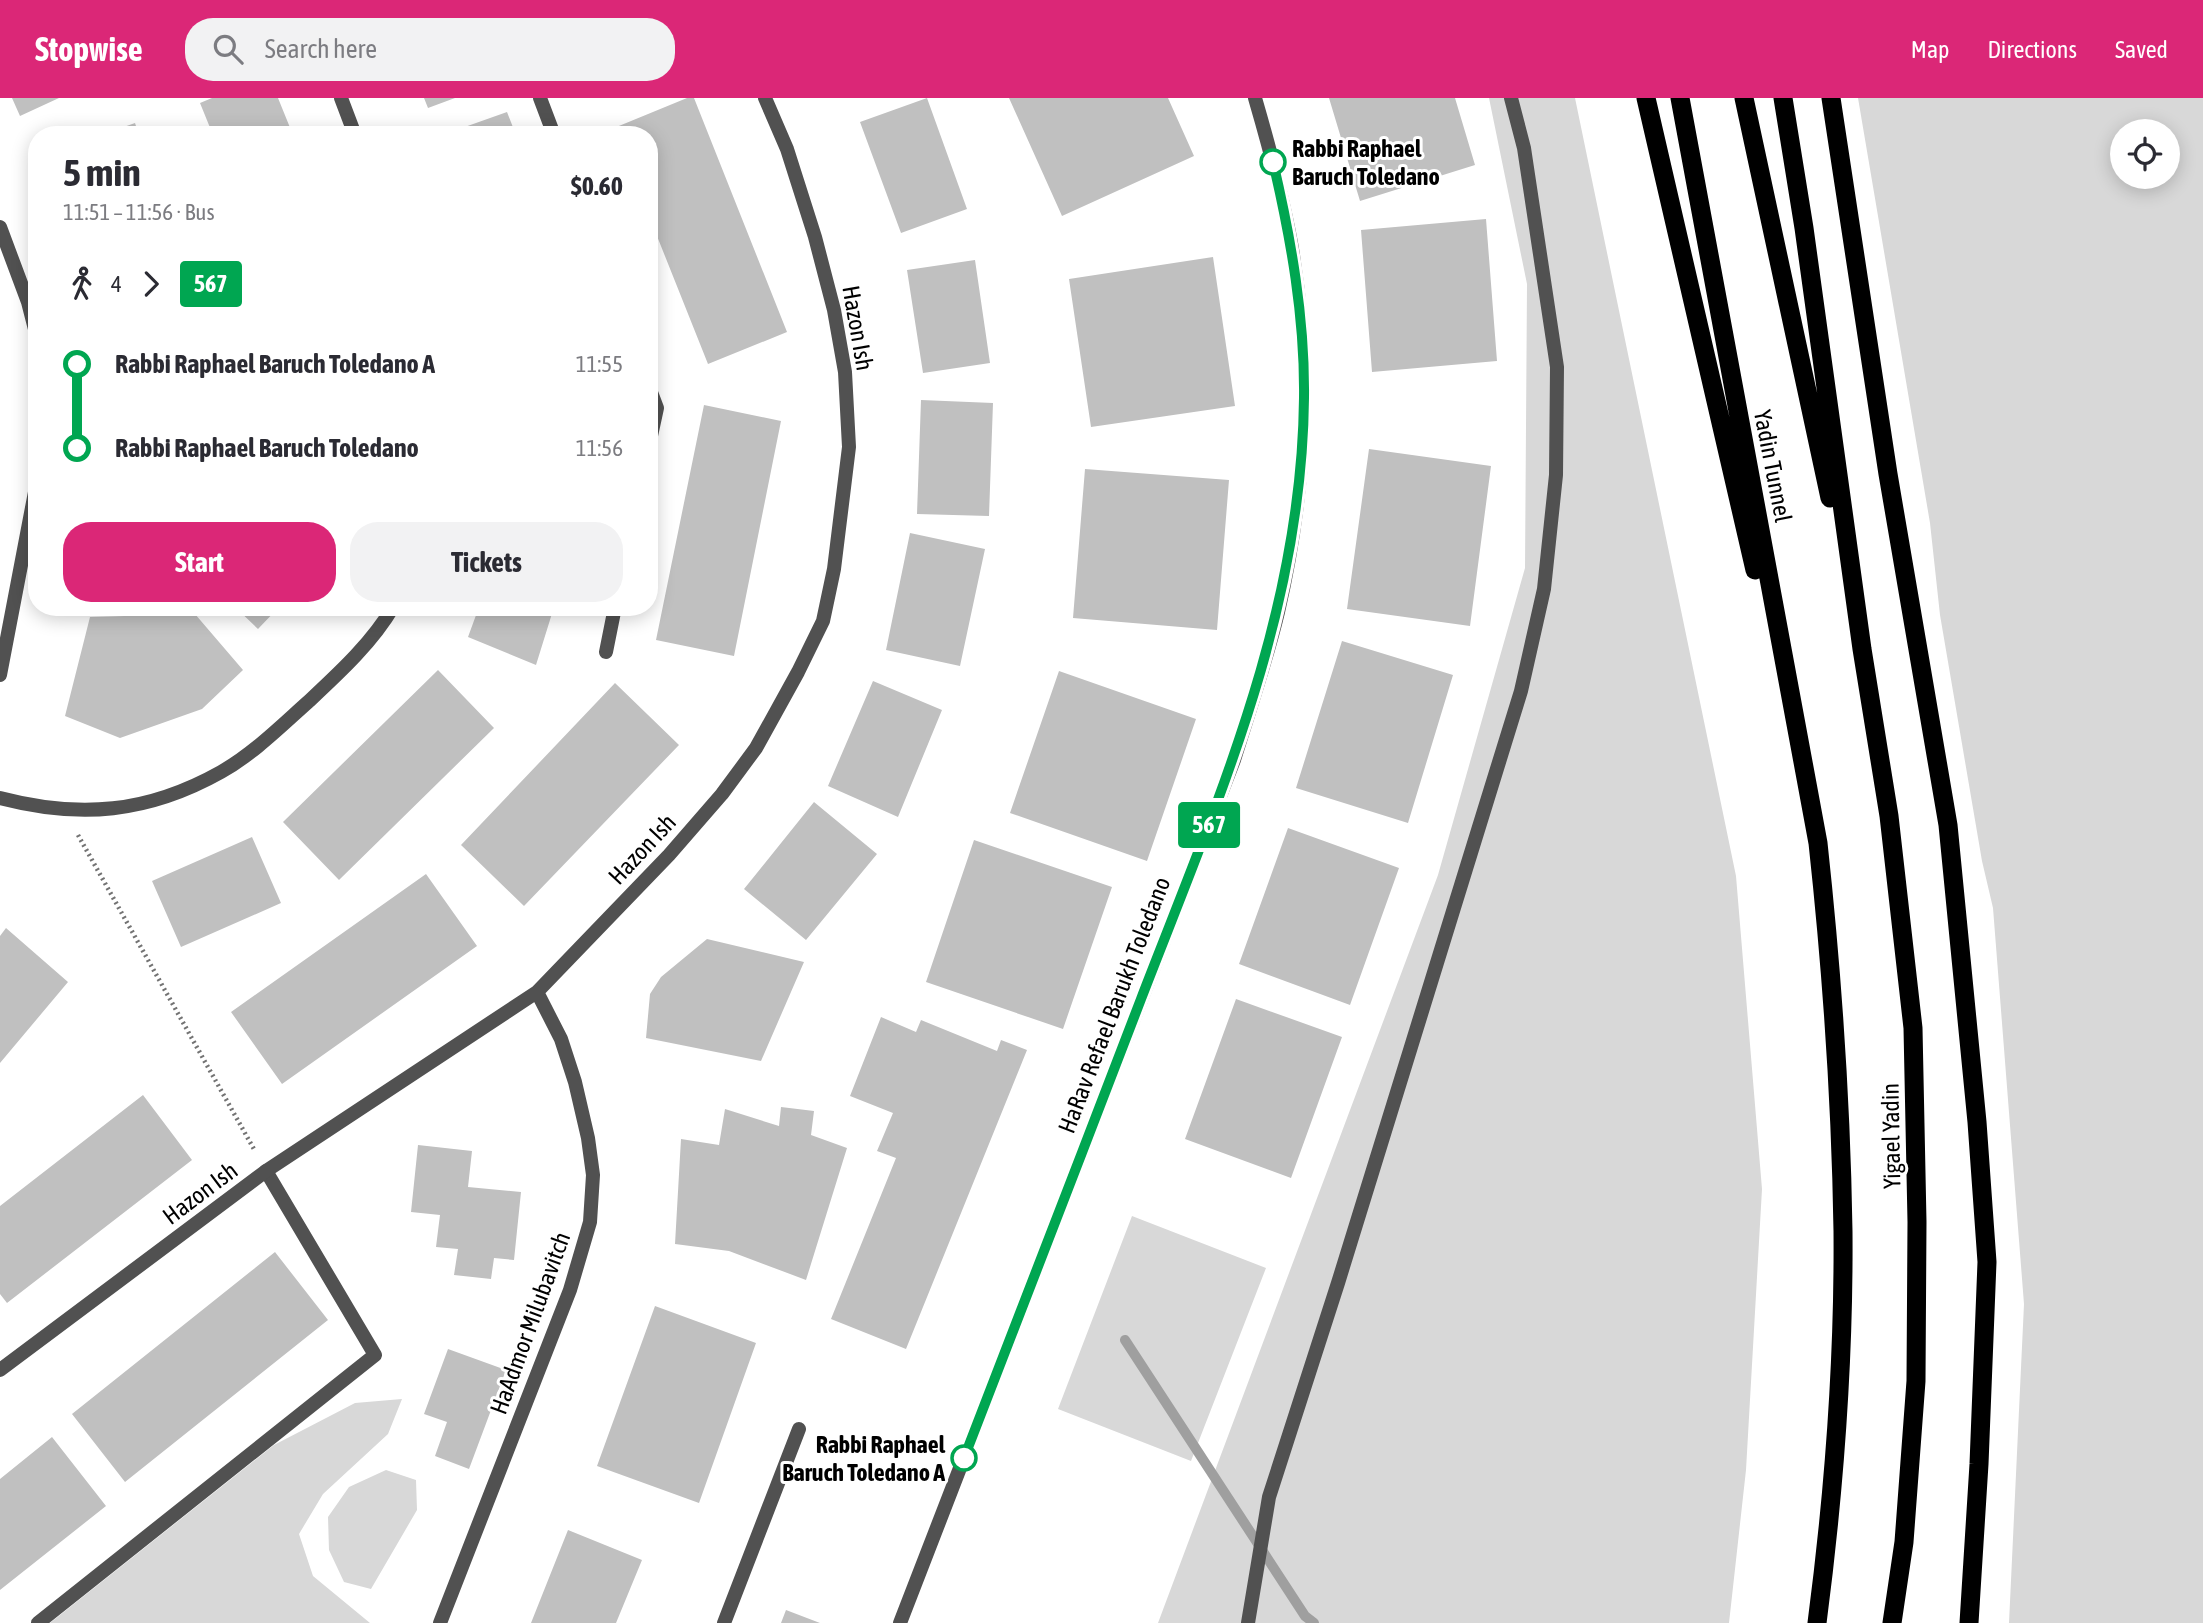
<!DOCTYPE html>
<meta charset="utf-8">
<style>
body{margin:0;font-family:"Asap Condensed",sans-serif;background:#f2f2f3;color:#2b2b33;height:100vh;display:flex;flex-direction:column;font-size:26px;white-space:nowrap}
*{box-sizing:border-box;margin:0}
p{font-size:23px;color:#7c7c81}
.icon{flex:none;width:38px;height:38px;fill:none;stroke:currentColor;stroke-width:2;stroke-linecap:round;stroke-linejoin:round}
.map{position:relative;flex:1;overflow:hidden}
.side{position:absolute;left:28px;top:28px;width:630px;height:490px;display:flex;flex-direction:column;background:#fff;border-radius:28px;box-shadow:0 4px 18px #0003}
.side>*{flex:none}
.badge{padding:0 14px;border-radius:5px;font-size:24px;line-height:46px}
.tools{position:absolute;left:2110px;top:21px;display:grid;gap:14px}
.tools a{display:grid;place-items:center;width:70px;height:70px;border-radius:50%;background:#fff;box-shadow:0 4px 18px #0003;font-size:35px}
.map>.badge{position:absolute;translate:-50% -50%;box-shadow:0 0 0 4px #fff}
.legs{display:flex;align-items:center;gap:10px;height:77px;padding:0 35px;font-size:23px}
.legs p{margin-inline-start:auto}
.summary{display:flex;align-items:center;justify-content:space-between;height:119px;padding:0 35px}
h1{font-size:38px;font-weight:700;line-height:52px}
.button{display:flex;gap:14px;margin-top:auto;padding:14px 35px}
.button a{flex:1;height:80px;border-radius:28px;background:#db2777;color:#fff;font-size:28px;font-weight:700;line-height:80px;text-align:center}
.button a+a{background:#f2f2f3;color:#2b2b33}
ul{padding:0 35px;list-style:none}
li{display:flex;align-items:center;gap:24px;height:84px;font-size:26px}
li i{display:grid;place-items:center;width:10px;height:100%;margin:0 9px;background:currentColor}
li i::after{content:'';width:18px;height:18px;margin:-9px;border:5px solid;border-radius:50%;background:#fff}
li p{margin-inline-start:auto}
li:first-child i{background:linear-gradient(#0000 50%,currentColor 0)}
li:last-child i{background:linear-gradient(currentColor 50%,#0000 0)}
header{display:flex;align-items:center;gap:42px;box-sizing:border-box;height:98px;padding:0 35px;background:#db2777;color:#fff}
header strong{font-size:33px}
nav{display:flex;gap:38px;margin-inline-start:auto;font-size:24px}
.search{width:490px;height:63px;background:#f2f2f3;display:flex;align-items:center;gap:18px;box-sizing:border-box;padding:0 24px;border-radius:28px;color:#7c7c81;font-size:26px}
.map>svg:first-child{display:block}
</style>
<header>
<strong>Stopwise</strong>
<div class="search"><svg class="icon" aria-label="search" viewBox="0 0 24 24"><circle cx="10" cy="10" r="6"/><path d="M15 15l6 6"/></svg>Search here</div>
<nav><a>Map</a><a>Directions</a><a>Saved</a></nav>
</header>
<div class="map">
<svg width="2203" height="1525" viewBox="0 0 2203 1525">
<rect width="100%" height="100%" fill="#fff"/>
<path fill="#d8d8d8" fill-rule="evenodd" d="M1489 0H1575L1736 778 1762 1091 1746 1372 1729 1525H1158L1438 777 1525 470 1527 186Z
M1858 0H2203V1525H2009L2024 1206 1993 810 1982 763 1940 517 1930 425ZM2168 33V79H2123V33Z
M1132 1118 1266 1170 1191 1363 1058 1311Z
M402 1301 388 1336 323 1396 299 1436 313 1478 370 1525H50L274 1347 355 1305Z
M386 1372 416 1382 417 1412 371 1491 344 1484 329 1452 328 1419 349 1389Z"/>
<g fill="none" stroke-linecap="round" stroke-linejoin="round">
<path stroke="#9f9f9f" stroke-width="10" d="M1125 1242 1305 1518 1314 1525"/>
</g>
<path fill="#c0c0c0" d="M12 0H59L20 18Z
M212 0H278L293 37H213L200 5Z
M424 0H455L428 10Z
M687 0H694L787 234 708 266 649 118V37H617L614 30Z
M927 0 967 111 901 135 860 24Z
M1009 0H1168L1194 58 1062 118Z
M1329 0H1455L1475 67 1360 103Z
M507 14 516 37H445V36Z
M135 25 139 37H104V36Z
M1486 121 1497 263 1372 274 1361 132Z
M1213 159 1235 308 1091 329 1069 181Z
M975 162 990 265 923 275 907 172Z
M921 302 993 305 989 418 917 416Z
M704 307 781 323 734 558 656 542Z
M1369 351 1491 368 1470 528 1347 511Z
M1085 371 1229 382 1217 532 1073 520Z
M910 435 985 451 960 568 886 552Z
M235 509H279L258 531Z
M479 509H554L536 567 468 539Z
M195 516 243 572 202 611 120 640 65 618 90 519Z
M1342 543 1453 577 1408 725 1296 690Z
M438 572 494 630 339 782 283 724Z
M1059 573 1196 621 1147 763 1010 715Z
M873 583 942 612 898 719 828 688Z
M615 585 679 647 524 808 461 747Z
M814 704 877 756 806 842 744 791Z
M1288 730 1399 770 1350 907 1239 866Z
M252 739 281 805 181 849 152 783Z
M974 742 1112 789 1063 931 926 884Z
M426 776 477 848 282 986 231 914Z
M6 830 68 884 0 965V838Z
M707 841 804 864 761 963 646 940 650 896 661 879Z
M1236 901 1342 939 1291 1080 1185 1041Z
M881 919 916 934 921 922 997 953 1001 942 1027 952 906 1251 831 1221 896 1060 877 1053 893 1015 850 998Z
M143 997 192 1062 7 1205 0 1196V1108Z
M781 1009 814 1013 811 1037 847 1050 806 1182 729 1153 675 1146 681 1041 719 1047 725 1011 779 1028Z
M418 1047 472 1053 468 1089 521 1094 514 1162 494 1160 491 1181 454 1177 458 1151 436 1149 440 1117 411 1114Z
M275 1154 328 1222 125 1384 72 1316Z
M655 1208 756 1245 699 1405 597 1368Z
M448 1251 506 1272 469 1371 435 1358 447 1324 424 1316Z
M52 1339 106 1408 0 1492V1381Z
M568 1432 642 1462 616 1525H531Z
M786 1512 820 1525H781Z"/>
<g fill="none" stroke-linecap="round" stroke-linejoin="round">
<path stroke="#737373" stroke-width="4.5" stroke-dasharray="2 3.5" stroke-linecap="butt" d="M78 737 255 1053"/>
<path stroke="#515151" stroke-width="14" d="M540 0 554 37
M649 289 657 310 649 347
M606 554 615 509
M38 1525 375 1257 266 1073
M724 1525 799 1331
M1248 1525 1269 1399 1338 1185 1521 593 1544 491 1556 377 1557 269 1524 50 1511 0"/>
<path stroke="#515151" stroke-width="14" d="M341 0 355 37
M0 129 28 204 37 239
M0 577 35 394 37 369
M0 700C80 721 148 715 221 674 253 656 281 628 308 604 338 576 372 545 393 509
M900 1525 1234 662C1249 613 1266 564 1278 514 1306 393 1312 267 1291 145 1282 96 1269 48 1255 0"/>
<path stroke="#515151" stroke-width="14" d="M0 1272 266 1073 537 894 669 757 722 696 756 650 798 574 823 523 834 471 849 349 845 274 834 212 815 139 787 51 765 0
M440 1525 570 1192 590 1124 593 1077 588 1040 575 984 561 941 537 894"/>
<path stroke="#000" stroke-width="19" d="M1646 0 1755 472
M1680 0 1818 745C1832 874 1841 1003 1843 1133 1844 1263 1834 1395 1817 1525
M1744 0 1830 400
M1783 0 1804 130 1862 551 1889 718 1913 930 1917 1124 1916 1283 1904 1444 1892 1525
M1831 0 1888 376 1948 727 1977 1024 1987 1164 1979 1366 1969 1525"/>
</g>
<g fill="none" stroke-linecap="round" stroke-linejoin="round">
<g stroke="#fff" stroke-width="16">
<path id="line-1" d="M964 1360C1024 1207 1082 1054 1141 901 1217 704 1302 515 1304 300 1305 220 1291 141 1273 64"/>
</g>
<use href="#line-1" stroke="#00a651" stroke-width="10"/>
</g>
<g fill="#fff" stroke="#00a651" stroke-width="3.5">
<circle cx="1273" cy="64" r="12"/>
<circle cx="964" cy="1360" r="12"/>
</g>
<g text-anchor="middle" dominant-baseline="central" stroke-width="6" stroke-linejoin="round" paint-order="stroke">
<g font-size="24" font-weight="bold" fill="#000" stroke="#fff" text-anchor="start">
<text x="1292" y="50">Rabbi Raphael<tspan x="1292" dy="28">Baruch Toledano</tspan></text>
<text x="945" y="1346" text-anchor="end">Rabbi Raphael<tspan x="945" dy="28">Baruch Toledano A</tspan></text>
</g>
<g font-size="24" fill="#000" stroke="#fff">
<text transform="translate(858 230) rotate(80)">Hazon Ish</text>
<text transform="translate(1773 368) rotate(79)">Yadin Tunnel</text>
<text transform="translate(642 751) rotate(-47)">Hazon Ish</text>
<text transform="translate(1114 907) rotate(-69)">HaRav Refael Barukh Toledano</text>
<text transform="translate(1891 1038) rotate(-91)">Yigael Yadin</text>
<text transform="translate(200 1095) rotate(-37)">Hazon Ish</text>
<text transform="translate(530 1225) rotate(-70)">HaAdmor Milubavitch</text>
</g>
</g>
</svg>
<div class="tools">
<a><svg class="icon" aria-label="locate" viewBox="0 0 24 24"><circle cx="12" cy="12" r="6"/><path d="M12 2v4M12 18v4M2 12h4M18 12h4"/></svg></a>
</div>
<b class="badge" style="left:1209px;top:727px;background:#00a651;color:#fff">567</b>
<section class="side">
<div class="summary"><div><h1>5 min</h1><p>11:51 – 11:56 · Bus</p></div><b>$0.60</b></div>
<div class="legs"><svg class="icon" aria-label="walk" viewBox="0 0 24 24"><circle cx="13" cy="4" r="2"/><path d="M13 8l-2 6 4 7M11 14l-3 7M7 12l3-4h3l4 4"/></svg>4<svg class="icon" aria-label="forward" viewBox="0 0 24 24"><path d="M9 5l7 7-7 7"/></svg><b class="badge" style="background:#00a651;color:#fff">567</b></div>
<ul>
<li><i style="color:#00a651"></i><b>Rabbi Raphael Baruch Toledano A</b><p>11:55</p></li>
<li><i style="color:#00a651"></i><b>Rabbi Raphael Baruch Toledano</b><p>11:56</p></li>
</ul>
<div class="button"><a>Start</a><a>Tickets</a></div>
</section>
</div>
